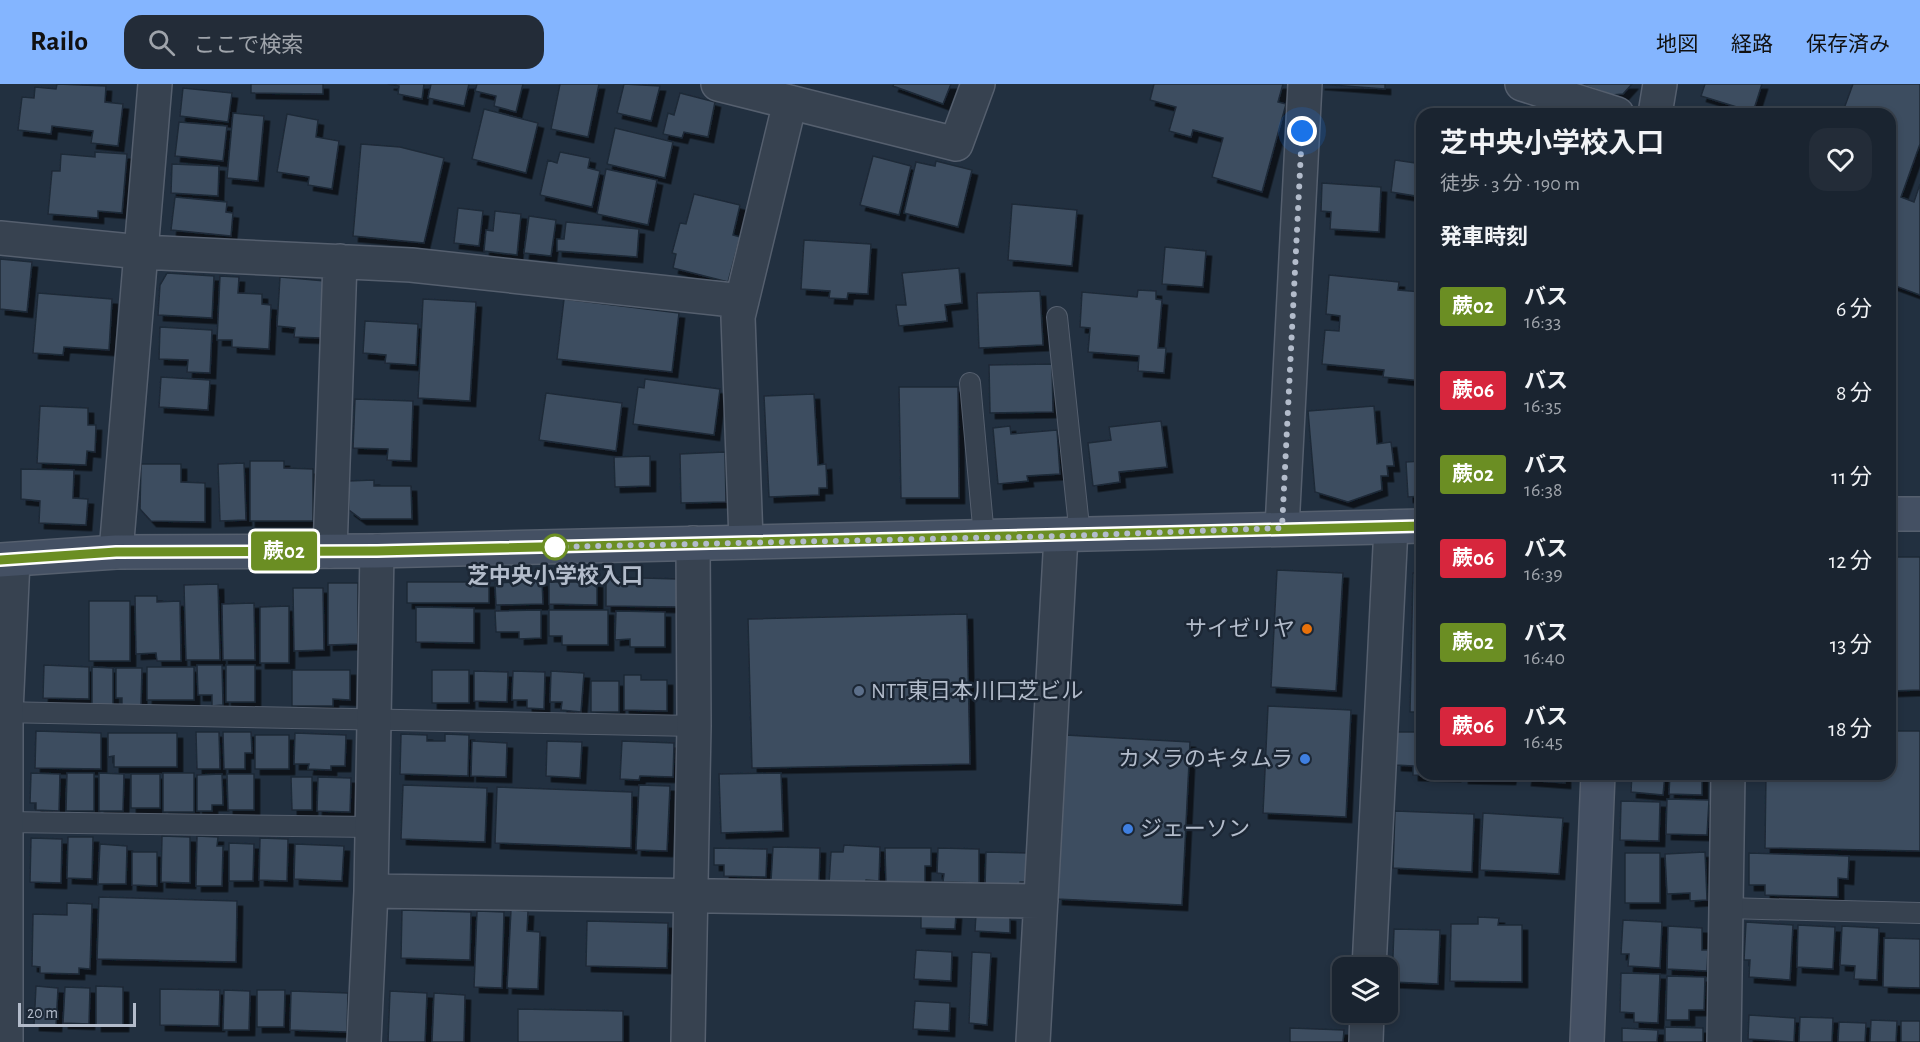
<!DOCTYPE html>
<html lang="ja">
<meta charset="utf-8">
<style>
body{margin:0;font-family:"Alegreya Sans","Noto Sans JP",sans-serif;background:#232c38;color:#f1f3f6;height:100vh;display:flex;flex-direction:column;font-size:22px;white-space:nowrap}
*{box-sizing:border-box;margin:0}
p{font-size:20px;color:#9fa4ab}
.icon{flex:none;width:33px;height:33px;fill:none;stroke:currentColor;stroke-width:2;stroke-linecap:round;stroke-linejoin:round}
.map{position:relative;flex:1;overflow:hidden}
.details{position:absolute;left:1416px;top:24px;width:480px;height:672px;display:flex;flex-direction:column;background:#1a2430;border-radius:18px;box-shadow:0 3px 9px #0003,0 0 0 2px #38414c}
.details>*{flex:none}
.badge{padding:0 12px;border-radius:4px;font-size:21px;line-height:39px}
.fabs{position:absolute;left:1332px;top:873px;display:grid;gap:12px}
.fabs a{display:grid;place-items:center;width:66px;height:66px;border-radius:12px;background:#1a2430;box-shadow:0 3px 9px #0003,0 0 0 2px #38414c;font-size:30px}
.scale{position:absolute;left:18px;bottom:15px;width:118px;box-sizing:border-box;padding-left:6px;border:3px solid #b3bccb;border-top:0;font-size:16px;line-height:21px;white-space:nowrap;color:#b3bccb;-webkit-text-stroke:4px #1c2735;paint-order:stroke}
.you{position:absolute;width:30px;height:30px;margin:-15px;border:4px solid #fff;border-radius:50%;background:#1a73e8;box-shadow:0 0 0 9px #1a73e833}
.map>.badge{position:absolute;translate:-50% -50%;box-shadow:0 0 0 3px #fff}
h2{padding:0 24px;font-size:22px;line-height:54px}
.round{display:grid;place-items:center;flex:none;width:63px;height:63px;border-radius:18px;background:#232c38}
.overview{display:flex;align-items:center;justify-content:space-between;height:102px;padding:0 24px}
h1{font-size:28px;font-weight:700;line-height:45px}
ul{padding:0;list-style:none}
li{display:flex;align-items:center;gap:18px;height:84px;padding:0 24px}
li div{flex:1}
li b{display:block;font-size:22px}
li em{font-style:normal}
li .badge{min-width:66px;font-weight:700;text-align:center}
header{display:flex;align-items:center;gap:36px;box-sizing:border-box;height:84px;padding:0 30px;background:#84b5ff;color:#111}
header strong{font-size:28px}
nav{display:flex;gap:33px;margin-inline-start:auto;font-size:21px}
.search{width:420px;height:54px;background:#232c38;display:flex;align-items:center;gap:15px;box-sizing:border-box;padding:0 21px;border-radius:18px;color:#9fa4ab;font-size:22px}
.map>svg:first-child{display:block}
</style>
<header>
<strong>Railo</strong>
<div class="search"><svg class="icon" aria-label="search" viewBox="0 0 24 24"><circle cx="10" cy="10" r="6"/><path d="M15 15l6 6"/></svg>ここで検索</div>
<nav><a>地図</a><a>経路</a><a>保存済み</a></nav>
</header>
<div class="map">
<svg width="1920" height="958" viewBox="0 0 1920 958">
<defs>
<filter id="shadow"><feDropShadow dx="5.5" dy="5.5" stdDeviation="0" flood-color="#0009"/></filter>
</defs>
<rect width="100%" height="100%" fill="#223040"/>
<path fill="#3e4e60" stroke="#1e2937" stroke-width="1.5" filter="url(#shadow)" d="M57 0 106 2 105 18 123 20 118 62 91 59 93 47 52 42 51 50 18 46 22 13 34 14 35 3 56 5Z
M251 0H323V10L251 9Z
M388 0H424L422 15 398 10 399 2Z
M431 0H469L464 22 428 14Z
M477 0H523L516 28 494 22 496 12 475 7Z
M560 0H599L588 53 551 45Z
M624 0 660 2 651 37 617 29Z
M894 0H951L943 20 893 2Z
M1154 0H1283L1278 18 1286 20 1262 108 1212 93 1223 54 1193 46 1191 53 1169 47 1176 23 1150 16Z
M1319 0H1385V5Z
M1580 0H1632L1623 10 1612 11Z
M1705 0H1762L1753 28 1701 12Z
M1853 0H1920V60L1901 113 1914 118 1920 100V211L1890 200V30H1842Z
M183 4 232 9 228 38 180 32Z
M680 9 715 18 708 53 684 48 682 54 663 50 668 29 674 31Z
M484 25 538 39 526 89 472 75Z
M233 29 264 32 258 97 227 94Z
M287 30 318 36 316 53 339 57 332 105 308 101 309 93 277 88Z
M179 38 227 42 223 77 175 72Z
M615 44 673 58 665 94 607 80Z
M361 60 400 63 444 74 424 159 353 152Z
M95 68 127 70 122 129 98 127V134L48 130 52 87H60L61 70 95 73Z
M560 68 590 74 588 84 600 87 592 123 540 111 548 76 557 79Z
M873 72 911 82 899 131 860 121Z
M1395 76 1422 80V113L1391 108Z
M936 77 972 86 958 143 904 129 916 78 935 82Z
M172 80 219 82 218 112 171 109Z
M606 85 657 96 648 141 597 130Z
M1322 99 1381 103 1379 148 1330 145 1331 128 1321 127Z
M694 110 740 121 733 151 740 153 728 198 673 184 676 170 672 169 680 139 686 140Z
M175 113 227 118 226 128 233 129 231 152 171 146Z
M1012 120 1077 126 1072 182 1008 176Z
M458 124 483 127 479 162 454 159Z
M495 127 521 130 517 171 484 167 486 146 493 147Z
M529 132 556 136 551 172 524 169Z
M566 138 639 145 637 173 557 167V155H564Z
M804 156 871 160 868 210 848 209 847 215 829 214 830 207 801 205Z
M1165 163 1206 167 1203 203 1162 200Z
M0 175 32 178 27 228 0 225Z
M959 184 962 219 945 221 947 237 899 242 896 221H906L902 189Z
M167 189 214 192 212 234 158 231 160 201Z
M1329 191 1399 198 1398 206 1422 208 1419 234H1422V297L1383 293 1384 286 1322 280 1325 246 1339 247 1340 232 1326 230Z
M220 192 239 193 238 209 262 210V220L271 221 269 265 232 263V256H217Z
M280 193 325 197 322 254 294 253 295 244 277 242Z
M1138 206 1156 207V215L1162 216 1158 264H1166L1164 289 1138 287 1139 272 1088 268 1090 244 1080 243 1082 208 1137 213Z
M1040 207 1043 261 979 264 977 209Z
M38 209 112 215 109 266 64 263 63 271 33 269Z
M423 215 476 218 470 317 418 314Z
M564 215 679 229 672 288 557 275Z
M365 237 418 240 416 281 385 279 386 271 363 269Z
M160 243 212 246 210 289 187 288 188 276 159 275Z
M1052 280 1053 328 990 329 989 281Z
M161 293 210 296 208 326 159 323Z
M645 295 720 305 714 351 633 340 638 303 644 304Z
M899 303H958L959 414H901Z
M546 309 622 319 616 367 539 356Z
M814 310 818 381 826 380 827 404H819V411L769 413 764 312Z
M355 315 413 317 411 377 387 376 388 365 353 364Z
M40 322 88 324V341H96L95 368 87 367 86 381 37 379Z
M1374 322 1377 360 1391 358 1394 382H1387L1388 392H1381L1382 406 1348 418 1315 408 1308 327Z
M1161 337 1167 383 1119 388 1120 398 1093 402 1088 359 1111 356 1109 343Z
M1010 342 1011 350 1057 346 1060 390 1027 392 1028 397 998 400 993 344Z
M725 368 726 418 681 419 680 370Z
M650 372V402L615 403 614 373Z
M250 377H284V384L313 385V437H250Z
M1422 377V412L1408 413 1406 378Z
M244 379 246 436 220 437 218 380Z
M141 380H181V398L205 399V438L151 437 140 425Z
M21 385 74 386 73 414 88 415 86 441 39 439 40 417 21 415Z
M374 396V402H411L412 435H361L349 426 348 397Z
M1890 473H1920V606L1890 607Z
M1277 486 1343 489 1336 607 1271 603Z
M1413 489H1422V628H1410Z
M606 493 678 495V523L606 522Z
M542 497 543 520 496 521 495 499Z
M407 498H489V519H407Z
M549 498H597V521L549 520Z
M328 499H358V560L328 561Z
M218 500 220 576H186L184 501Z
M293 504H323L324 566 294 567Z
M135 512H157V518L180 517 181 577H157L156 569 136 570Z
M89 517H130V577H89Z
M254 519 255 576H223L222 520Z
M289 522V579H260V523Z
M416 523 474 524V559L416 558Z
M541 526V554L519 555V548H496L495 527Z
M549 526H608V561H562V552H549Z
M616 527 665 528V563H630V555L615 556Z
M967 530 970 680 752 684 748 535Z
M44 581 89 583V615L43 614Z
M197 581H222L223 621 212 622V611H198Z
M226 581H255V618H226Z
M92 583 113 584V623H92Z
M147 583H194V616H147Z
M116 584H142L141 622 122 621V614H116Z
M292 586H350V616L333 615V622H292Z
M432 586H469V619H432Z
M474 587 508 588 507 618 474 617Z
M513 587 545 588 544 625 527 624V616H512Z
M551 587 584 589 581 628 561 626 562 618H550Z
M624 591H641V596H667V627L624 626Z
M591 597H619V628H591Z
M1268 622 1351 626 1346 733 1263 729Z
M36 647 101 649V685L35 684Z
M1890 647H1920V767L1765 764 1766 690H1890Z
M196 648H219L220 685H197Z
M223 648H251L252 669H245V685H224Z
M1397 648H1422V690L1456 692 1413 691V682L1396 681Z
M108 649H177V683H114V672L108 673Z
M295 649 346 651 345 682H331V686L308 685 309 680H294Z
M401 650 427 651V657H445V650L469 651 468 692 400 690Z
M255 651H289V685H255Z
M1065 651 1190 658 1182 821 1057 815Z
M472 657 507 659 506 693 471 692Z
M547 657 582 658 580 694 546 692Z
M622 657 674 659 673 693 640 692 639 696 620 695Z
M31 689 60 690 59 727 36 726V719H30Z
M67 689H94V727H66Z
M99 689 124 690 123 727H99Z
M163 689H194V728H163Z
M781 689 783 747 721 749 719 690Z
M131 690H160V724H131Z
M222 690 223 721H212V727H197V691Z
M227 690H254V726H228Z
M1463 690H1511L1510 695 1463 694Z
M1527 690H1565V699L1526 696Z
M1632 690H1665L1663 711 1631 708Z
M1670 690H1702V711L1669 710Z
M291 693H312V726H292Z
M318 693 351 694 350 728 317 727Z
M403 701 487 704 485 758 401 755Z
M639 701 670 702 667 767 636 766Z
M497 703 632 708 631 764 495 759Z
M1667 715 1709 716 1707 751 1666 750Z
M1621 717 1660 718 1659 757 1620 756Z
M1395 727 1474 730 1472 788 1393 784Z
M1483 729 1563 734 1559 790 1480 786Z
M162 752 190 753V799L161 798Z
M197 752 218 753 217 762H223L222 802H196Z
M68 753H93L92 795 67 794Z
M31 754 62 755 61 799 30 798Z
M260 754 288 755 287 797 259 796Z
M229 759 254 760 253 797H229Z
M100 760 127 762 126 800H98Z
M295 760 344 762 342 797 294 795Z
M844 761 880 763 879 797 866 796 865 802 829 800 831 768H843Z
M773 763 820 764 819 799 771 797Z
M714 764 767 765 766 793 724 792V781H714Z
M885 764H931V782H925V802H886Z
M938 764 979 765V799L943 798 944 790 937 789Z
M132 768H157V802L132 801Z
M986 768 1028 769V798H1020L1019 804H985Z
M1705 768 1707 816 1690 817V809L1667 810 1665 770Z
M1625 769H1660V819H1625Z
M1749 769 1849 772 1848 795 1838 794V813L1765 811V801H1749Z
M99 813 237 817 236 878 97 875Z
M67 819 92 820 90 885 79 884V890L40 889V883L32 882 33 830 67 831Z
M402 826 471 828 470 876 401 874Z
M511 826 528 827 527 847 540 848 538 905 507 904Z
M477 827 504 828 502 904 474 903Z
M921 829 956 830 955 845 921 844Z
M976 830 1010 832V849L975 847Z
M1478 833 1499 834 1498 841H1522V898L1450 897 1451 840H1478Z
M1623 836 1662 838 1660 884 1628 882 1629 870H1621Z
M587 837 668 839 667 884 586 882Z
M1746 838 1793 841 1790 896 1749 893 1750 876H1744Z
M1798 841 1835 843 1833 885 1797 883Z
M1668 842 1702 844V866H1708L1707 887 1667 885Z
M1842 842 1879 844 1877 896 1854 895 1855 882 1840 881Z
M1394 845 1440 846 1438 900 1392 898Z
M1884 854 1920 855V904L1883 903Z
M916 866 952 868 951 897 914 895Z
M972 868 991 869 987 941 969 939Z
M1621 889 1660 890 1658 939 1634 938V929L1620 928Z
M1667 892 1705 893 1704 926H1689V936H1666Z
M36 902 58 904 56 942 34 941Z
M96 902 123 903V942H96Z
M65 903 90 904 89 940 63 939Z
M160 905 220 906 219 942 160 941Z
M224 906 250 907 249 946H223Z
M257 906H285L284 943H257Z
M291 907 348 909 347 948 290 946Z
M390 907 427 909 425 958H388Z
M434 909 465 911 464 958H432Z
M915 917 950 919 949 947 913 945Z
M518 925 623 927V958H518Z
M1749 931 1795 934 1794 958 1748 955Z
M1800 933 1833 934 1832 958H1799Z
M1871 936 1897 937 1896 958H1870Z
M1901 937H1920V958H1901Z
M1839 938 1866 939 1865 958H1838Z
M1665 943 1703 944V958H1665Z
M1290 944 1344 946 1343 958H1290Z
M1622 944 1658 946 1657 958H1622Z"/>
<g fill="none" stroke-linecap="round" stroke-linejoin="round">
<g stroke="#555f6e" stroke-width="22">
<path id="lane" d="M1057 233 1080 452
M970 299 984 453
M0 628 694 642
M6 738 372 743
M1726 824 1920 829"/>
</g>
<g stroke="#555f6e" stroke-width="36">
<path id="street" d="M718 0 956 60 978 0
M1522 0 1617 30
M1655 30 1660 0
M0 154 141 168 411 181 742 217
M1282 444 1305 0
M746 457 738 233 790 18
M330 467 340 177
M116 468 155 0
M371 807 1041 817
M1369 884 1391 443
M6 958V628L13 476
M364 958 371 807 377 467
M688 958 694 642 693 459
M1033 958 1061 452
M1366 958 1367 928
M1724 958 1728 690"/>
</g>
<g stroke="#555f6e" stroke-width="36">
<path id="secondary" d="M1890 430H1920
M0 476 116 468 377 467 1422 442
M1587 958 1598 690"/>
</g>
<use href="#lane" stroke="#374250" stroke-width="20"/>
<use href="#street" stroke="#374250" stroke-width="33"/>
<use href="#secondary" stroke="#445063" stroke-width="33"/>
</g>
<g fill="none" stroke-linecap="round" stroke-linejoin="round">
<g stroke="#fff" stroke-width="14">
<path id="line" d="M0 476 116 468 377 467 1422 442"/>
</g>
<use href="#line" stroke="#6b8e23" stroke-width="9"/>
<path stroke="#b3bccb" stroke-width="6" stroke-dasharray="0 10.8" d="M555 463 1061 452 1282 444 1302 47"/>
</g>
<circle fill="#fff" stroke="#6b8e23" stroke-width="3" cx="555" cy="463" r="12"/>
<circle fill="#e8710a" stroke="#1c2735" stroke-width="2" cx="1307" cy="545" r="6"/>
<circle fill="#5c6f8a" stroke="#1c2735" stroke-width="2" cx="859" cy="607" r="6"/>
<g fill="#3f7fe0" stroke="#1c2735" stroke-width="2">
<circle cx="1305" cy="675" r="6"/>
<circle cx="1128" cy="745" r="6"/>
</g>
<g text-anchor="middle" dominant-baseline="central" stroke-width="5" stroke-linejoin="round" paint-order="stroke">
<g font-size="22" font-weight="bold" fill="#b3bccb" stroke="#1c2735">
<text x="555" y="492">芝中央小学校入口</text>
</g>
<g font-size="22" fill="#b3bccb" stroke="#1c2735" text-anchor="end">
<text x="1295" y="545">サイゼリヤ</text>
<text x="871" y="607" text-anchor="start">NTT東日本川口芝ビル</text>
<text x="1293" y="675">カメラのキタムラ</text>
<text x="1140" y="745" text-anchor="start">ジェーソン</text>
</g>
</g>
</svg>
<div class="fabs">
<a><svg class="icon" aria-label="layers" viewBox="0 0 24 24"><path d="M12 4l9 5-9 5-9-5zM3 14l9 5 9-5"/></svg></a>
</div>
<div class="scale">20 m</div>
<div class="you" style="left:1302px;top:47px"></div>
<b class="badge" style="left:284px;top:467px;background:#6b8e23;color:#fff">蕨02</b>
<section class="details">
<div class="overview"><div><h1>芝中央小学校入口</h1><p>徒歩 · 3 分 · 190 m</p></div><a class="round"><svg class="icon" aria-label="heart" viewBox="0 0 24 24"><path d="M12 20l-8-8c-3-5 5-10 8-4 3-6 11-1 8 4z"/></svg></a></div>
<h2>発車時刻</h2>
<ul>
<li><span class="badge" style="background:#6b8e23;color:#fff">蕨02</span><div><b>バス</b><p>16:33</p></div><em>6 分</em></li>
<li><span class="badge" style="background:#d7263d;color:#fff">蕨06</span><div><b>バス</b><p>16:35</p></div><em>8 分</em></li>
<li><span class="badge" style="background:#6b8e23;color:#fff">蕨02</span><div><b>バス</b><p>16:38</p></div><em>11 分</em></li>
<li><span class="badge" style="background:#d7263d;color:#fff">蕨06</span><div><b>バス</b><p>16:39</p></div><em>12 分</em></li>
<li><span class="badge" style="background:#6b8e23;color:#fff">蕨02</span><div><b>バス</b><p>16:40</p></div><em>13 分</em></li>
<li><span class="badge" style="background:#d7263d;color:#fff">蕨06</span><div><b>バス</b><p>16:45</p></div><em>18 分</em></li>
</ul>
</section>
</div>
